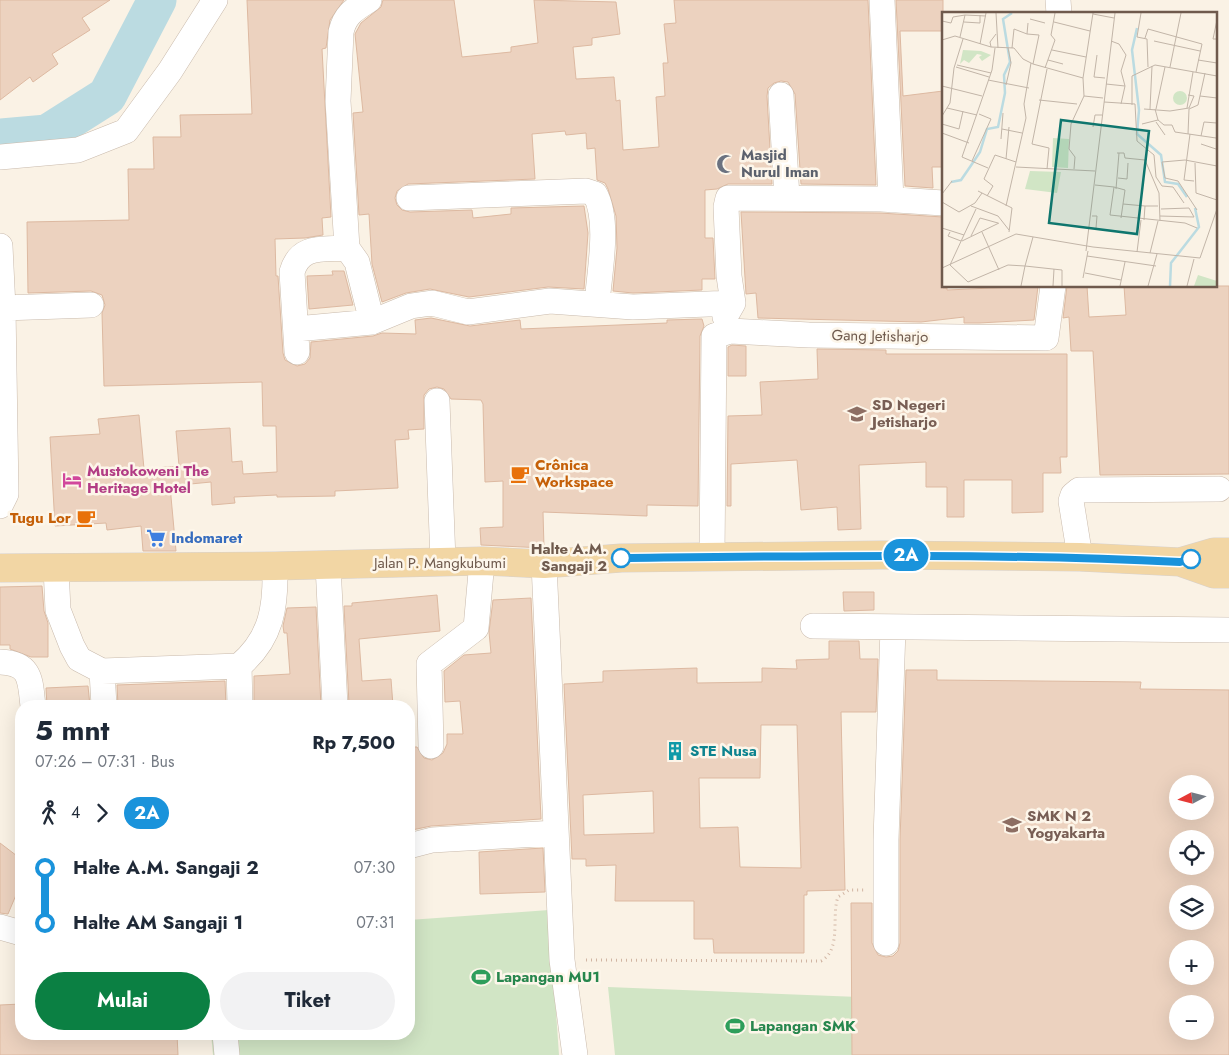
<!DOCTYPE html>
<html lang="id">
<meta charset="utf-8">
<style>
body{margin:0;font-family:Jost,sans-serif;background:#f2f2f3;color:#1f2937;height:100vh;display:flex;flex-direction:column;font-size:19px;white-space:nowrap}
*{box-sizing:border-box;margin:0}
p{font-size:16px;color:#747a83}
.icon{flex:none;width:28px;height:28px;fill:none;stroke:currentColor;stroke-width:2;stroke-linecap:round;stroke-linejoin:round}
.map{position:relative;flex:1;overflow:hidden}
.sheet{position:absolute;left:15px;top:700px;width:400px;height:340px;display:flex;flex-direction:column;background:#fff;border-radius:20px;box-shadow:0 5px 20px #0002}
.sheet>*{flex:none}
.badge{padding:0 10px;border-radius:16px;font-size:18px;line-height:32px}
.needle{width:32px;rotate:263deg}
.fabs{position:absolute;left:1169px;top:775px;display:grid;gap:10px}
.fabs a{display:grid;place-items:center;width:45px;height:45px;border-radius:50%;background:#fff;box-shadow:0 5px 20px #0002;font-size:25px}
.map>.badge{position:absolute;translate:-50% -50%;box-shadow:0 0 0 2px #fff}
.legs{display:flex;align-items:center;gap:8px;height:55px;padding:0 20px;font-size:16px}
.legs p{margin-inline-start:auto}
.headline{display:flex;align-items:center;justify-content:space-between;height:85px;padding:0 20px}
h1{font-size:28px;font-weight:700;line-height:38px}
.primary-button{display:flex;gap:10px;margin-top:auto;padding:10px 20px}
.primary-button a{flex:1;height:58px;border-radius:30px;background:#0b8043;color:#fff;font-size:20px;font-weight:700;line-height:58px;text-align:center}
.primary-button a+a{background:#f2f2f3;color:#1f2937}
ul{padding:0 20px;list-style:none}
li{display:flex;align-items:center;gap:18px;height:55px;font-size:19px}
li i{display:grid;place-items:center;width:8px;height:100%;margin:0 6px;background:currentColor}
li i::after{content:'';width:12px;height:12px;margin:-6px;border:4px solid;border-radius:50%;background:#fff}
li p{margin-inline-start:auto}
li:first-child i{background:linear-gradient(#0000 50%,currentColor 0)}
li:last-child i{background:linear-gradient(currentColor 50%,#0000 0)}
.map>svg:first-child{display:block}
</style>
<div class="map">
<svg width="1229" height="1055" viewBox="0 0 1229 1055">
<rect width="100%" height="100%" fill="#faf2e5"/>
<path fill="#d1e5c5" d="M549 910 559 1055H213L211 1034H409V920Z
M608 987 859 997 858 1055H615Z"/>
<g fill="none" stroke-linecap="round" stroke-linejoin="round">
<path stroke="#bbdbe1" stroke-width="39" d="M0 138 47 134 107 96 157 0"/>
</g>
<path fill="#ecd2bf" stroke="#ddb9a1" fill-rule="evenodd" d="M0 0H110L82 18 90 30 52 54 58 64 33 82 30 77 0 100Z
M247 0H344L330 20 326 48 322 49 331 217 322 218 323 235 305 238 275 239 276 276H278L283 353 285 360 297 366 305 364 310 358 311 342 373 336 382 333 416 334 415 320 431 318 470 326 520 320 521 329 667 323V320L702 319 704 326 700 336 698 506 647 505V516L543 512 544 548 481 545 480 528 503 527V481L485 482 483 404 481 400 451 399 444 389 437 387 429 389 424 395V429L408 430 409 439 395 440 398 488 335 491V496L277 497V495L234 497 235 503 212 505 211 482 170 486 176 551H143L141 526 107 530 106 523 55 526 50 437 100 434 98 419 139 415 144 469 179 466 176 431 230 428 232 462 242 461 243 474 277 472 276 426H263L262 382 104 386 102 313 105 305 102 295 91 291 28 293 27 222 129 220 128 169H154L153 137H181L180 115 252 114Z
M383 0H454L462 57 511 52V47L538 43 534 0 616 2 620 34 592 38V45L573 47 576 79 614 77 616 101 620 100 623 150 659 147 656 97 665 96 663 63H668L664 24 676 23 674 0H868L876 185 801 184 795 94 788 82 781 81 774 83 768 88 767 96 772 184H728L717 189 705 190V238H713L715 279H702V290L633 293 613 291 617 248 616 216 608 189 605 183 597 180 595 148 587 149 586 133 566 135 565 131 532 134 535 179 408 184 397 191 395 198 397 205 402 210 410 212 472 210 473 218 511 214V208L584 206 588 233 584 289 548 287 469 297 430 289 406 293 382 302 372 264 369 214 359 215 353 113 363 112 355 34 361 23 381 7Z
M896 0H943V31H900L903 96 943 91V167H932L933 188 905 186Z
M741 212 880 213 943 217V288H947V290L1038 286 1034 320 979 323H964V317L921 322 758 318 756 293 746 294Z
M332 271H344L353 305 309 309 307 276 333 275Z
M1067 286H1087L1089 317 1126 315 1124 286H1229V474L1100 475 1093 351H1071L1069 317 1063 318Z
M732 345 746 346V376H728V347Z
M817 349 886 350V354H1067V457H1060L1061 473H1043V512L1012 513V480H964V517H947V487H926V462L859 465 861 529 838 530 837 507 801 510 797 460 731 464V506H727L728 416 762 415 760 382 818 379Z
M42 586 44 611 48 623V657H31L10 649V645H0V587Z
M843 592H874V610L844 611Z
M437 595 440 631 359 639 362 681 391 679 393 706H366L365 702 349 704 344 606H352V603Z
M531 598 541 819 431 826 412 830 409 805V747H417L424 758 432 760 443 753 447 744V734H463L460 701 445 702 444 671 464 655 491 653 489 632 493 600Z
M316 607 321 706H254V676L290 674 287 633H284L283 626 287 608Z
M829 641H859L860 659H878L876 712H841L845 890 807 891V895H804V953H714L713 939H694V901H615L616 865 586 866V859H572L564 684 603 682V671L697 668V683L762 682V668L797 669 796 660 829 659ZM761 725H797L801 868 740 867 738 827 700 828 699 778H760ZM653 791 654 833 584 835 583 795Z
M906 670H937V680L1141 682 1140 689 1229 690V1055H852L851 903H872V943L878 955 886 957 893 956 898 951 900 943V840ZM1178 784H1205V811H1178ZM1178 839H1205V866H1178ZM1178 894H1205V921H1178ZM1178 949H1205V976H1178ZM1178 1004H1205V1031H1178Z
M225 681 226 706H118L117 685Z
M88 686 90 706H47L46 688Z
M0 843 21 859V899L16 895 8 914 0 913Z
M543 848 545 892 480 894 479 852Z
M21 1004V1034H177L178 1055H0V1005Z"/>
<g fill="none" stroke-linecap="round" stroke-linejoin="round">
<g stroke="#c9baac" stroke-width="26">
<path id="minor" d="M882 0 891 200
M1058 0 1059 14
M781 95 787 198
M0 157 78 150 126 131 170 71 215 0
M409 198 586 191 595 194C610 221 599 274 597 304
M0 246 3 308 6 494 0 506
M347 248 357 262 372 322
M3 308 91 305
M725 317 733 303 729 276 726 207 728 198 881 199 943 203
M296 329 372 322 411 306 432 303 468 312 550 301 633 307 733 303
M297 352 292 272C300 244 323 250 347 248L338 101 341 32C345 14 355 9 369 0
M437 401 443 561
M712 557 714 336 730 331 809 335 1046 338 1053 286
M1080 557 1071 501 1073 495 1079 490 1219 489
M544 564 562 960 575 1055
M328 565 335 706
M56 568 58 610 72 646 79 659 102 671 239 666C272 638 276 607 275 566
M813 626 1229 630
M0 662C32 663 30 681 33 706
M239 666 240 706
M102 671 104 706
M431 746 429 664 476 628 482 561
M409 846 432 840 556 833
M0 927 21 933
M886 943V840L893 628
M225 1034 227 1055"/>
</g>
<g stroke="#d7d1cd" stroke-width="29">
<path id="major" d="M1180 562 1214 552H1229
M0 568 275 566 482 561 544 564 621 558 882 555 1080 557 1180 562 1214 574H1229"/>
</g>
<path stroke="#d1b5a3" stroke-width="3" stroke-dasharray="1 4" stroke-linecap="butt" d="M586 960 821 961C842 950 831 915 838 897L849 890H865"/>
<use href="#minor" stroke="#fff" stroke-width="25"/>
<use href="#major" stroke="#f2d6a4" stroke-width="28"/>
</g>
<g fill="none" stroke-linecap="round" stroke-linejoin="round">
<g stroke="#fff" stroke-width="11">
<path id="line-1" d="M621 558C807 556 993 553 1180 562L1191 559"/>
</g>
<use href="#line-1" stroke="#1a93db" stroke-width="8"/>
</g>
<defs>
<g id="mosque-bare" transform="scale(1.5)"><path d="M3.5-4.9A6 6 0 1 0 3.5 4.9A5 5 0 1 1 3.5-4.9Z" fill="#6b7280" stroke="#fdf6ea" stroke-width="2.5" paint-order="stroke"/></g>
<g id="school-bare" transform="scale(1.5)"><path d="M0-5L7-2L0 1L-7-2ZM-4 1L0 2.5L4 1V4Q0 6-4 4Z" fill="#8d6e63" stroke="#fdf6ea" stroke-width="2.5" paint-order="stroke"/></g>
<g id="cafe-bare" transform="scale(1.5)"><path d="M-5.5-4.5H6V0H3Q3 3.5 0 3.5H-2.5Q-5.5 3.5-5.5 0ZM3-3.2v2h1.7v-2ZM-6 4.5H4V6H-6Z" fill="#e8710a" stroke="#fdf6ea" stroke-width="2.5" paint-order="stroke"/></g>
<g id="hotel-bare" transform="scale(1.5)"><path d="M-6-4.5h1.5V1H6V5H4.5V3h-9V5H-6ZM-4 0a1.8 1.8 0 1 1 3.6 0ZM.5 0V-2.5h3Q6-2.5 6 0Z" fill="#d1479c" stroke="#fdf6ea" stroke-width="2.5" paint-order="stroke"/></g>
<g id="supermarket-bare" transform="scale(1.5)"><path d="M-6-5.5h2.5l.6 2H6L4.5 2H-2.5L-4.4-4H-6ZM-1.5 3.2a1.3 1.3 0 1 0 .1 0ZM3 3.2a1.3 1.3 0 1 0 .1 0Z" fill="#3f7fe0" stroke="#fdf6ea" stroke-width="2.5" paint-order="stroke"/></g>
<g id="building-bare" transform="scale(1.5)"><path d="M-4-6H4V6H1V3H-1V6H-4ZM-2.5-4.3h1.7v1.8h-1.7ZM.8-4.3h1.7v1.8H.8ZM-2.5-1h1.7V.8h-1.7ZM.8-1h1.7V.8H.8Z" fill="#0f9aa8" stroke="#fdf6ea" stroke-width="2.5" paint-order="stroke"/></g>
<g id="stadium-bare" transform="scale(1.5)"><path d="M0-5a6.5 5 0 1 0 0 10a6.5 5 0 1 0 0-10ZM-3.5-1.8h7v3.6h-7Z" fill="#2e9e5b" stroke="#fdf6ea" stroke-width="2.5" paint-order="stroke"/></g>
</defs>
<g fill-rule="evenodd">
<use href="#mosque-bare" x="726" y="164"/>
<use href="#school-bare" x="857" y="414"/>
<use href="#cafe-bare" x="520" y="474"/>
<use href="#hotel-bare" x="72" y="480"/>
<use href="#cafe-bare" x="86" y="518"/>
<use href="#supermarket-bare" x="156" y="538"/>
<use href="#building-bare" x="675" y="751"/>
<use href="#school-bare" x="1012" y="825"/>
<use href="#stadium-bare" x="481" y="977"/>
<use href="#stadium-bare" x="735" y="1026"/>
</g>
<g fill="#fff" stroke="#1a93db" stroke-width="2.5">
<circle cx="621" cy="558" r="9"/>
<circle cx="1191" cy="559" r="9"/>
</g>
<g text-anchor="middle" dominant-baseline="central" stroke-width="5" stroke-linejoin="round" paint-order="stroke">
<g font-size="15" font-weight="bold" fill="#5b616d" stroke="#fdf6ea" text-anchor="start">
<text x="741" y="155">Masjid<tspan x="741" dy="17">Nurul Iman</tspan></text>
</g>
<g font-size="15" fill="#6f5a4d" stroke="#fdf6ea">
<text transform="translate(880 336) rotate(1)">Gang Jetisharjo</text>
<text x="440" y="563">Jalan P. Mangkubumi</text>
</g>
<g font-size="15" font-weight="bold" fill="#785e54" stroke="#fdf6ea" text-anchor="start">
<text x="872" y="405">SD Negeri<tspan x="872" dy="17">Jetisharjo</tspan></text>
<text x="1027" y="816">SMK N 2<tspan x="1027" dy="17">Yogyakarta</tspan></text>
</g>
<g font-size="15" font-weight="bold" fill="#c56008" stroke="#fdf6ea" text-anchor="start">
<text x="535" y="465">Crônica<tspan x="535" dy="17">Workspace</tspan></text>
<text x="71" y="518" text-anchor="end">Tugu Lor</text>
</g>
<g font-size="15" font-weight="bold" fill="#b23c85" stroke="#fdf6ea" text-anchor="start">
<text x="87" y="471">Mustokoweni The<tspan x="87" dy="17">Heritage Hotel</tspan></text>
</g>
<g font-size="15" font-weight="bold" fill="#366cbe" stroke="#fdf6ea" text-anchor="start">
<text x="171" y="538">Indomaret</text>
</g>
<g font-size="15" font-weight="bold" fill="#6f5a4d" stroke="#fdf6ea" text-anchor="end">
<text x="607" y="549">Halte A.M.<tspan x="607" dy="17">Sangaji 2</tspan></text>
</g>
<g font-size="15" font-weight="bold" fill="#0d838f" stroke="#fdf6ea" text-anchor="start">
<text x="690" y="751">STE Nusa</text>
</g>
<g font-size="15" font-weight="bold" fill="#27864d" stroke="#fdf6ea" text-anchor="start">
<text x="496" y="977">Lapangan MU1</text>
<text x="750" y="1026">Lapangan SMK</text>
</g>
</g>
<g transform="translate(942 12)">
<rect width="275" height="275" fill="#faf2e5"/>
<path d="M21 38 39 39 49 43 40 49 37 45 40 43 35 42 27 51 22 48 18 52ZM231 86a7 7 0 1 1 14 0a7 7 0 1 1-14 0ZM111 126 127 127 126 156 110 155ZM88 159 119 160 115 181 83 177ZM256 263 275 269V274H252Z" fill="#d1e5c5"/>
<path fill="none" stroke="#bbdbe1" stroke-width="2.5" d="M195 16 190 38 197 98 195 122 219 143 223 170 236 172 245 185M9 170 19 168 30 152 38 140 45 117 56 115 63 81 62 63 68 50 61 7 70 1M228 274 229 251 257 215 253 196"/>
<path fill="none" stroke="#c2b5a8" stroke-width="1" d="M54 1 56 36M199 1 195 25 205 27 206 55M151 2 172 6M88 7 103 11M275 8 271 27H275M0 9 9 11 11 5 23 3M22 10 38 11V3M112 10 148 19M86 11 85 22 97 23 91 52M18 25 23 3 44 4M203 26 206 17 260 32 254 60M0 28 13 24 49 35 72 36 81 47 91 52 141 66 142 84 161 86M169 29 177 32 184 43 179 59 183 74 179 92M212 29 258 39M38 32 44 1M49 35 48 30 54 22M70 36 72 17 85 22M110 38 144 45M155 43 152 65 163 66M106 48 121 52M256 48 275 51M15 53 49 61M14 55 47 65M228 55 239 1M103 56 113 28 109 23 113 1M141 66 151 1M46 68 87 76M164 72 183 74M64 73 69 51 66 36M0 74 40 84M258 84 275 86M97 88 135 92M162 90 193 92 195 129 212 143 214 165 220 174 231 175 242 191M190 93V64L213 53 275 64M5 96 35 103M245 96 251 60M202 97 228 99 247 96 252 84 246 83M208 97 210 54M213 97 216 108 222 113H230L233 120 274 126M214 97 223 55M247 97 256 93 263 61M0 104 8 91 12 56 21 27M214 110 223 123M0 112 17 117 21 99M200 112 216 108M275 112V138M151 115 153 103H160M60 117 80 121M0 121 27 131M246 122 247 97M248 122 242 168 252 169M259 124 262 110 275 111M59 127 61 101M259 132 274 137M175 141H182L183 146 203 148 217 181 218 209M64 147 67 115M30 149 49 107 37 102M253 151 254 181 275 188M74 155 153 159M46 156 20 145 50 58 53 36M105 157 107 136 90 132 105 57M132 157 133 145 127 137 129 112 142 84M176 166 185 167 186 151M153 173 172 175 168 203 243 211 255 216M172 175 183 178 179 206M174 177 177 141M36 179 70 196 67 220M0 182 10 169M45 184 51 174 42 167 53 143 74 150M0 190 17 200 33 191 40 181M181 192 203 194M29 194 56 204 67 218M64 194 84 106 82 92 89 51M34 197 8 253 26 270 66 253 83 254 91 225M255 198 236 169 223 166 220 150 243 148 275 154M150 204H155L154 216M218 204 252 205 247 196 219 197M202 208 203 194H216M0 216 22 223M8 220 6 224 19 229M40 220 57 258M29 224 38 206 56 211M20 229 57 211M151 235 258 246 275 197M144 239 173 1M195 240 199 208M208 241 216 209M145 244 214 254M0 256 74 222 151 235M143 261 179 268M141 266 146 239M79 274 83 254 120 258V274M111 274 112 257M178 274 183 250M206 274 215 242M245 274 252 247"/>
<path fill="#0f766e" fill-opacity="0.15" stroke="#0f766e" stroke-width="2.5" d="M119 108 207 119 195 222 107 211Z"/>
<rect width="275" height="275" fill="none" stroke="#6f5a4d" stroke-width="2.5"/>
</g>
</svg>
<div class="fabs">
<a><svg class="needle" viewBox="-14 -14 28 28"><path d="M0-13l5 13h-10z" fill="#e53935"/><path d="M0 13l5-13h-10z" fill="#747a83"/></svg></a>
<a><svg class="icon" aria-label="locate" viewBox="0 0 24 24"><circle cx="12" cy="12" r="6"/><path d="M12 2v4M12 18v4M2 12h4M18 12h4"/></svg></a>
<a><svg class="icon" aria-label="layers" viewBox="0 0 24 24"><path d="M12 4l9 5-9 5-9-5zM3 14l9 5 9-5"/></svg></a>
<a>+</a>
<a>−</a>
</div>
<b class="badge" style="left:906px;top:555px;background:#1a93db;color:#fff">2A</b>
<section class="sheet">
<div class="headline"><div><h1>5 mnt</h1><p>07:26 – 07:31 · Bus</p></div><b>Rp 7,500</b></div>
<div class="legs"><svg class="icon" aria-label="walk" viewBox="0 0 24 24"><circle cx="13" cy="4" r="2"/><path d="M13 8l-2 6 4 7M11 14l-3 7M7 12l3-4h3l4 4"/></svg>4<svg class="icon" aria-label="forward" viewBox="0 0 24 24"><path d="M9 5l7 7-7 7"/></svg><b class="badge" style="background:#1a93db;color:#fff">2A</b></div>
<ul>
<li><i style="color:#1a93db"></i><b>Halte A.M. Sangaji 2</b><p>07:30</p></li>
<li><i style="color:#1a93db"></i><b>Halte AM Sangaji 1</b><p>07:31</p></li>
</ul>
<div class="primary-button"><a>Mulai</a><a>Tiket</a></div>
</section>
</div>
